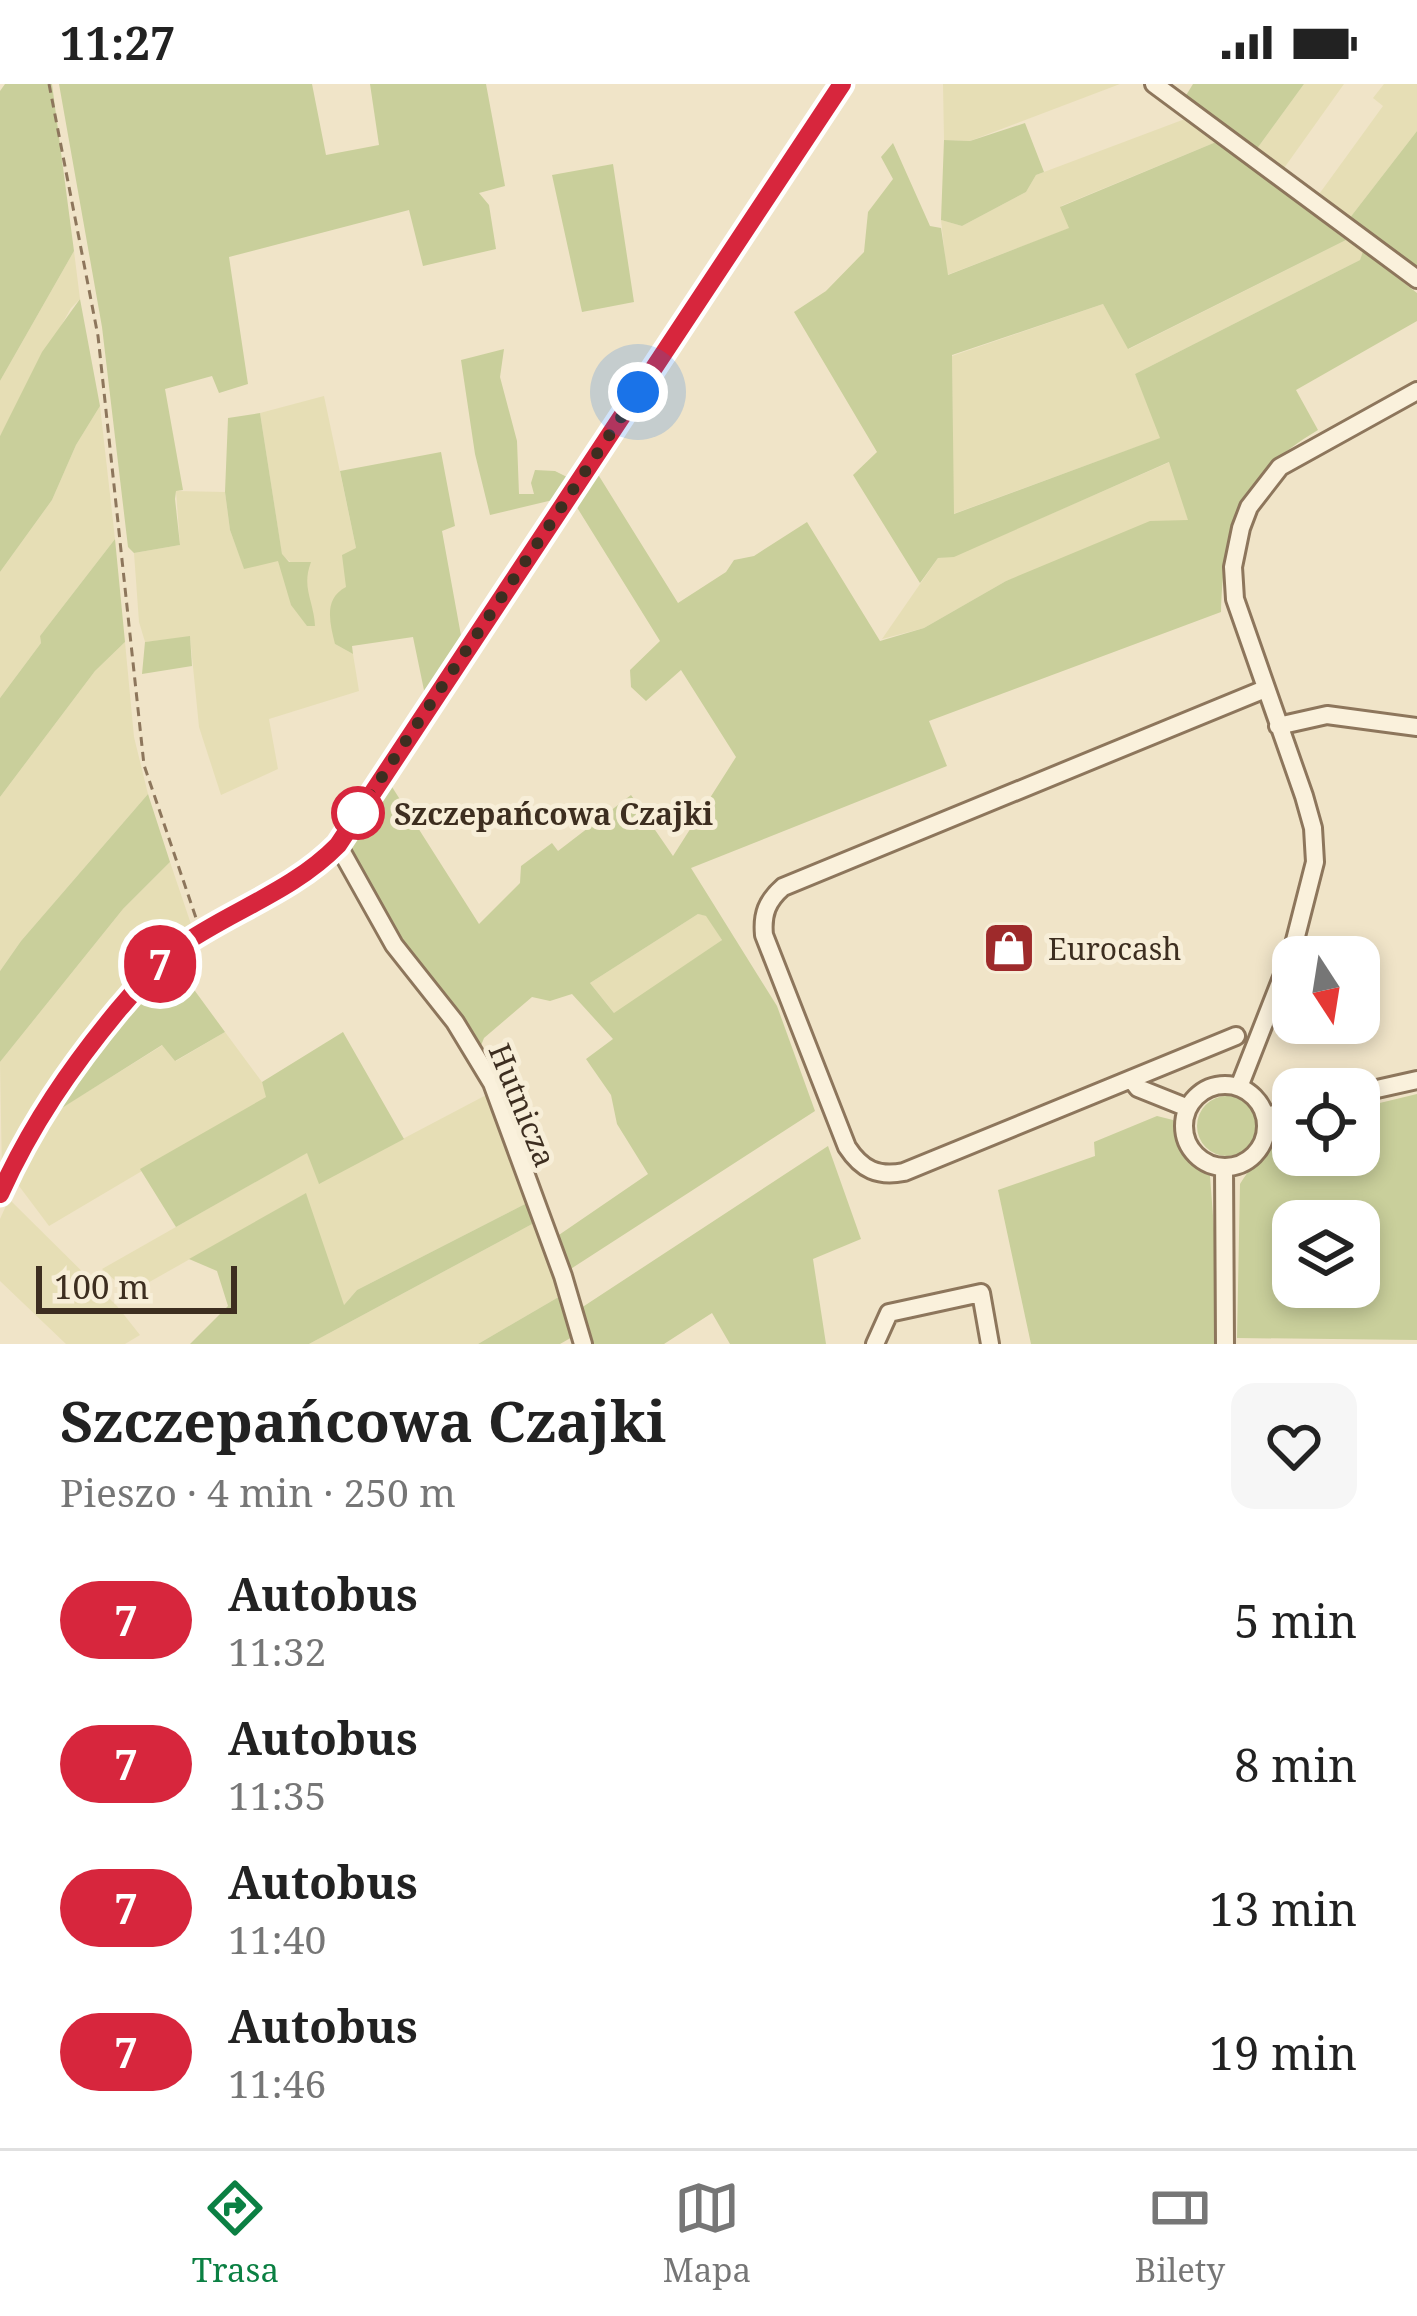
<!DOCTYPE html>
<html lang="pl">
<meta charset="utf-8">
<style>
body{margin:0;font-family:"Noto Serif",serif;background:#f6f6f6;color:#222;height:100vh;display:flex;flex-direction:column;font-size:45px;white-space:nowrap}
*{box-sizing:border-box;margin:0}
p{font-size:39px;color:#767676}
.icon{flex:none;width:66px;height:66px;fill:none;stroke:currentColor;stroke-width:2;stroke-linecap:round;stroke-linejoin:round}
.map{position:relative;height:1260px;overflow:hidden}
.details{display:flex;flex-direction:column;background:#fff;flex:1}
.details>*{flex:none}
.badge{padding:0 24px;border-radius:39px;font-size:42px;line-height:78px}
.needle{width:78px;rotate:168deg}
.controls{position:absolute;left:1272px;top:852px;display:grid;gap:24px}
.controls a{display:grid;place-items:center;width:108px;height:108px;border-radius:24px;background:#fff;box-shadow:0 6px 18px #0003;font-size:60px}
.scale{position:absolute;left:36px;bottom:30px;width:201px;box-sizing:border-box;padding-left:12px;border:6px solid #3d2e20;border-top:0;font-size:33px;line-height:42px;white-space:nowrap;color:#3d2e20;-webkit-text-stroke:9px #f7eed8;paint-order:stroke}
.you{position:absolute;width:60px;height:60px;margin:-30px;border:9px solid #fff;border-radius:50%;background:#1a73e8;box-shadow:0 0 0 18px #1a73e833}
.map>.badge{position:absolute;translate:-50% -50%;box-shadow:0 0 0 6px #fff}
.round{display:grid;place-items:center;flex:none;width:126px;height:126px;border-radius:24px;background:#f6f6f6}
.headline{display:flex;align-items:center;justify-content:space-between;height:204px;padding:0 60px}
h1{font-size:57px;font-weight:700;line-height:90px}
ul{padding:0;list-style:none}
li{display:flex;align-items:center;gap:36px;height:144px;padding:0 60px}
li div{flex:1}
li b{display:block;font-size:45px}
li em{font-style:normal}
li .badge{min-width:132px;font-weight:700;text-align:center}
.status{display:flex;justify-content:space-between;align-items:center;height:84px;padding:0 60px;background:#fff;direction:ltr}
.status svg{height:33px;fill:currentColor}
.menu{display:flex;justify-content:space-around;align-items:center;height:168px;border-top:3px solid #e0e0e0;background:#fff;font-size:33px;color:#767676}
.menu a{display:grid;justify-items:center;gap:6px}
.menu .on{color:#0b8043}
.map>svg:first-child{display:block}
</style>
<div class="status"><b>11:27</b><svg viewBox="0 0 49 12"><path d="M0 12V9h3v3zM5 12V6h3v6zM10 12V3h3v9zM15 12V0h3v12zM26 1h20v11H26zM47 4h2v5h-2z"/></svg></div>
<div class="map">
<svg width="1417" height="1260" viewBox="0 0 1417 1260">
<rect width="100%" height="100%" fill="#f0e4c8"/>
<path fill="#e6deb5" d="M943 0H1120L970 57 944 56Z
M1304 0H1344L1282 87 1256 66Z
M1384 0H1417V47L1349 135 1317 113 1383 22 1373 14Z
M1185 35 1216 58 1061 122 1070 144 947 191 941 136 962 142 1026 108 1036 91 1044 88Z
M1346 156 1363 167 1360 176 1135 290 1161 354 953 430 952 272 1103 220 1129 265Z
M74 167 80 215 71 224 0 352V297Z
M324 312 356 464 335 560 353 570 359 607 269 635 278 685 221 711 199 643 190 553 145 558 139 538 134 469 180 461 176 407 225 408 230 446 244 484 278 476 314 529 305 512 306 491 282 471 260 329Z
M100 322 115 455 40 552 41 559 0 614V488L52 416 76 361Z
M1170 378 1189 436 1006 497 924 544 882 555 938 474 954 472Z
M125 558 134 653 148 710 21 857 0 887V713L95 587Z
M170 778 193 846 137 892 90 948 33 1026 2 1089 0 978 123 825Z
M698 830 707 832 722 856 615 930 590 899Z
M225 948 262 998 267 1013 49 1142 16 1098 53 1029 163 961 176 977Z
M490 1009 527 1119 357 1206 343 1222 305 1110 137 1205H125L102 1185 308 1068 319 1099Z
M9 1115 117 1222 140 1251 125 1260H66L0 1197V1135Z
M534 1139 562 1211 478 1260H309Z"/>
<path fill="#c9cf9b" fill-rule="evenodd" d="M5 0H52L74 167 0 297V7Z
M59 0H312L326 71 379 61 370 0H486L505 102 479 109 489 121 496 165 423 182 409 126 229 173 248 300 219 309 212 292 165 305 183 406 176 407 175 415 180 461 134 469 128 463 102 243Z
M1193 0H1304L1256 66 1185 13Z
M1025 39 1044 88 1036 91 1026 108 962 142 941 136 944 56 970 57Z
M1417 47V187L1349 135Z
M1216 58 1346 156 1128 265 1103 220 952 271 954 430 1160 354 1135 290 1360 176 1363 167 1417 209V237L1296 306 1318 346C1239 393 1224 439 1221 528L929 637 947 682 691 784 777 922 815 1027 566 1188 553 1155 648 1090 617 1040 611 1011 586 975 613 955 572 910 550 917 532 913 484 954 480 964C458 933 345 790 349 759 352 739 375 713 387 695L479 840 520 799 521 782 552 759 558 767 631 711 673 772 736 673 681 586 646 617 631 603 630 586 660 557 573 417 591 387 599 392 678 519 726 488 734 476 754 472 807 438 880 557 924 544 1006 497 1150 437 1188 436 1169 378 954 473 938 474 920 499 853 391 877 368 794 228 826 207 864 168 868 128 893 95 881 73 893 59 930 142 941 144 948 191 1069 144 1060 123ZM698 830 706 832 722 856 614 929 590 899Z
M613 80 634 218 582 228 552 91Z
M80 215 100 322 76 361 52 416 0 488V352L42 268Z
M504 265 500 293 517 357 519 410H534L531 399 535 386 555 387 569 394 557 415 490 431 475 370 461 276Z
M260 329 282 470 289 478H311C301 504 314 517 315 542H307L291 521 278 477 244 485 230 446 225 408 228 334Z
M441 368 455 442 442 447 462 557 425 611 413 553 352 562 353 570 335 560C330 539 323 515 346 503L342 471 356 464 340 387Z
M115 455 125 558 95 587 0 713V614L41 559 40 552Z
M190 552 192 582 142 590 145 558Z
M148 710 170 778 123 825 0 978V887L21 857Z
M176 881 225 948 175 977 162 961 54 1029C91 975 126 925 176 881Z
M343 948 404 1055 319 1100 307 1069 176 1143 140 1085 266 1013 262 998Z
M1417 1010V1256L1237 1254 1240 1100C1252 1080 1269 1067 1280 1045L1293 1041V1071H1359V1024ZM1293 1137H1359V1203H1293Z
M1197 1042a30 30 0 1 1 60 0a30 30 0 1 1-60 0Z
M1157 1032 1173 1036 1189 1075 1210 1092 1218 1198 1215 1260H1031L998 1106 1095 1072 1094 1058Z
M828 1062 861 1155 813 1175 826 1260H730L712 1229 664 1260H586L578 1226Z
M306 1109 344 1221 357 1206 527 1119 534 1139 309 1260H190L228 1222 217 1187 189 1175Z
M562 1211 574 1252 560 1260H478Z"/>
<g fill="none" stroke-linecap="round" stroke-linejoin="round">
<g stroke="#8d765c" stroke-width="22">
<path id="minor" d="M1154 0 1417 195
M1278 642 1327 631 1417 643
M338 761 394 861 455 938 492 999 563 1192 583 1260
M1236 952 904 1088C878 1093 862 1086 847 1063L764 851C762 830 767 817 783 803L1265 605
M1131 995 1138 1004 1188 1024
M1184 1042a41 41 0 1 1 82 0a41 41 0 1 1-82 0Z
M1239 1003 1292 868 1315 778 1313 744 1304 712 1235 515 1233 483 1241 444 1249 423 1280 383 1417 307
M1359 1009 1417 996
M1265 1032 1293 1026
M1224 1083 1225 1260
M0 1110C31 1041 72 984 120 925 137 905 154 881 176 865 229 827 292 808 338 761L842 0
M875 1260 889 1229 981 1209 990 1260"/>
</g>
<path stroke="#8d765c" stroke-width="3" stroke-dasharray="9 6" stroke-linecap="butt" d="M49 0 98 252 144 681 196 834"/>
<use href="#minor" stroke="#faf1dc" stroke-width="16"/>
</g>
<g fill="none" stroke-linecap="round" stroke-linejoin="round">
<g stroke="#fff" stroke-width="27">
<path id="line" d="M0 1110C31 1041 71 983 119 925 137 905 154 881 176 865 229 827 292 808 338 761L842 0"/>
</g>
<use href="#line" stroke="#d7263d" stroke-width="18"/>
<path stroke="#3d2e20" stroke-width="12" stroke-dasharray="0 21.6" d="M358 729 638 308"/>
</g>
<defs>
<g id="shop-square" transform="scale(2.7)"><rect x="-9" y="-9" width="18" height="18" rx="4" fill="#9e2a2b" stroke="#f7eed8"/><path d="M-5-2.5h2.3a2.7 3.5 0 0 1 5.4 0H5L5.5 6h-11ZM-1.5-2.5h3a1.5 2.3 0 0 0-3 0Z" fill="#fff"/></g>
</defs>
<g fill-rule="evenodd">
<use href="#shop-square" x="1009" y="864"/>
</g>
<circle fill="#fff" stroke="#d7263d" stroke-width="6" cx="358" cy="729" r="24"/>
<g text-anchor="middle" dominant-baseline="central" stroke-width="10" stroke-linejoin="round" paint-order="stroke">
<g font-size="30" font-weight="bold" fill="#3d2e20" stroke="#f7eed8" text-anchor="start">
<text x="394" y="729">Szczepańcowa Czajki</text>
</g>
<g font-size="30" fill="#3d2e20" stroke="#f7eed8" text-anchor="start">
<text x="1048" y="864">Eurocash</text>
</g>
<g font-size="30" fill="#3d2e20" stroke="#f7eed8">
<text transform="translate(523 1021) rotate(68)">Hutnicza</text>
</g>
</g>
</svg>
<div class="controls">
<a><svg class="needle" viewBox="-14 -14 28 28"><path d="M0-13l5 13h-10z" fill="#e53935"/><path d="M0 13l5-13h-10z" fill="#767676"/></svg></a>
<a><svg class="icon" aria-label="locate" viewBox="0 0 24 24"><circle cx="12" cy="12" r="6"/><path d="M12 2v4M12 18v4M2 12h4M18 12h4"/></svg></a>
<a><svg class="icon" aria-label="layers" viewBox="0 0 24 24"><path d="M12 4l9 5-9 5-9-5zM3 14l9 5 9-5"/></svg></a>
</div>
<div class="scale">100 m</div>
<div class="you" style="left:638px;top:308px"></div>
<b class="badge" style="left:160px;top:880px;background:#d7263d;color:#fff">7</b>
</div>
<section class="details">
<div class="headline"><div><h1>Szczepańcowa Czajki</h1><p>Pieszo · 4 min · 250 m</p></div><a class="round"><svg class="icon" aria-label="heart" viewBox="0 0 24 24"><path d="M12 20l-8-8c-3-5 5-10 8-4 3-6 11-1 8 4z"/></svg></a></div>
<ul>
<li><span class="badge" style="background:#d7263d;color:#fff">7</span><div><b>Autobus</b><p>11:32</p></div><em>5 min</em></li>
<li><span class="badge" style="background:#d7263d;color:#fff">7</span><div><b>Autobus</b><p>11:35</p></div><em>8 min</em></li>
<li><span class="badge" style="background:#d7263d;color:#fff">7</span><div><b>Autobus</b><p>11:40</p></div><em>13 min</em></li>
<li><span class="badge" style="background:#d7263d;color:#fff">7</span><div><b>Autobus</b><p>11:46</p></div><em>19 min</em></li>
</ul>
</section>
<nav class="menu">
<a class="on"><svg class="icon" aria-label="directions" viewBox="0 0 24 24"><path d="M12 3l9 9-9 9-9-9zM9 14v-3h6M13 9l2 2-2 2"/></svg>Trasa</a>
<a><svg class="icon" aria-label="map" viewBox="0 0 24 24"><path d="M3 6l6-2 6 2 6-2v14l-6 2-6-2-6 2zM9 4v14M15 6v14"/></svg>Mapa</a>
<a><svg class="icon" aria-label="tickets" viewBox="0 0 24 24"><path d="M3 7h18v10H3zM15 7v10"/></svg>Bilety</a>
</nav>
